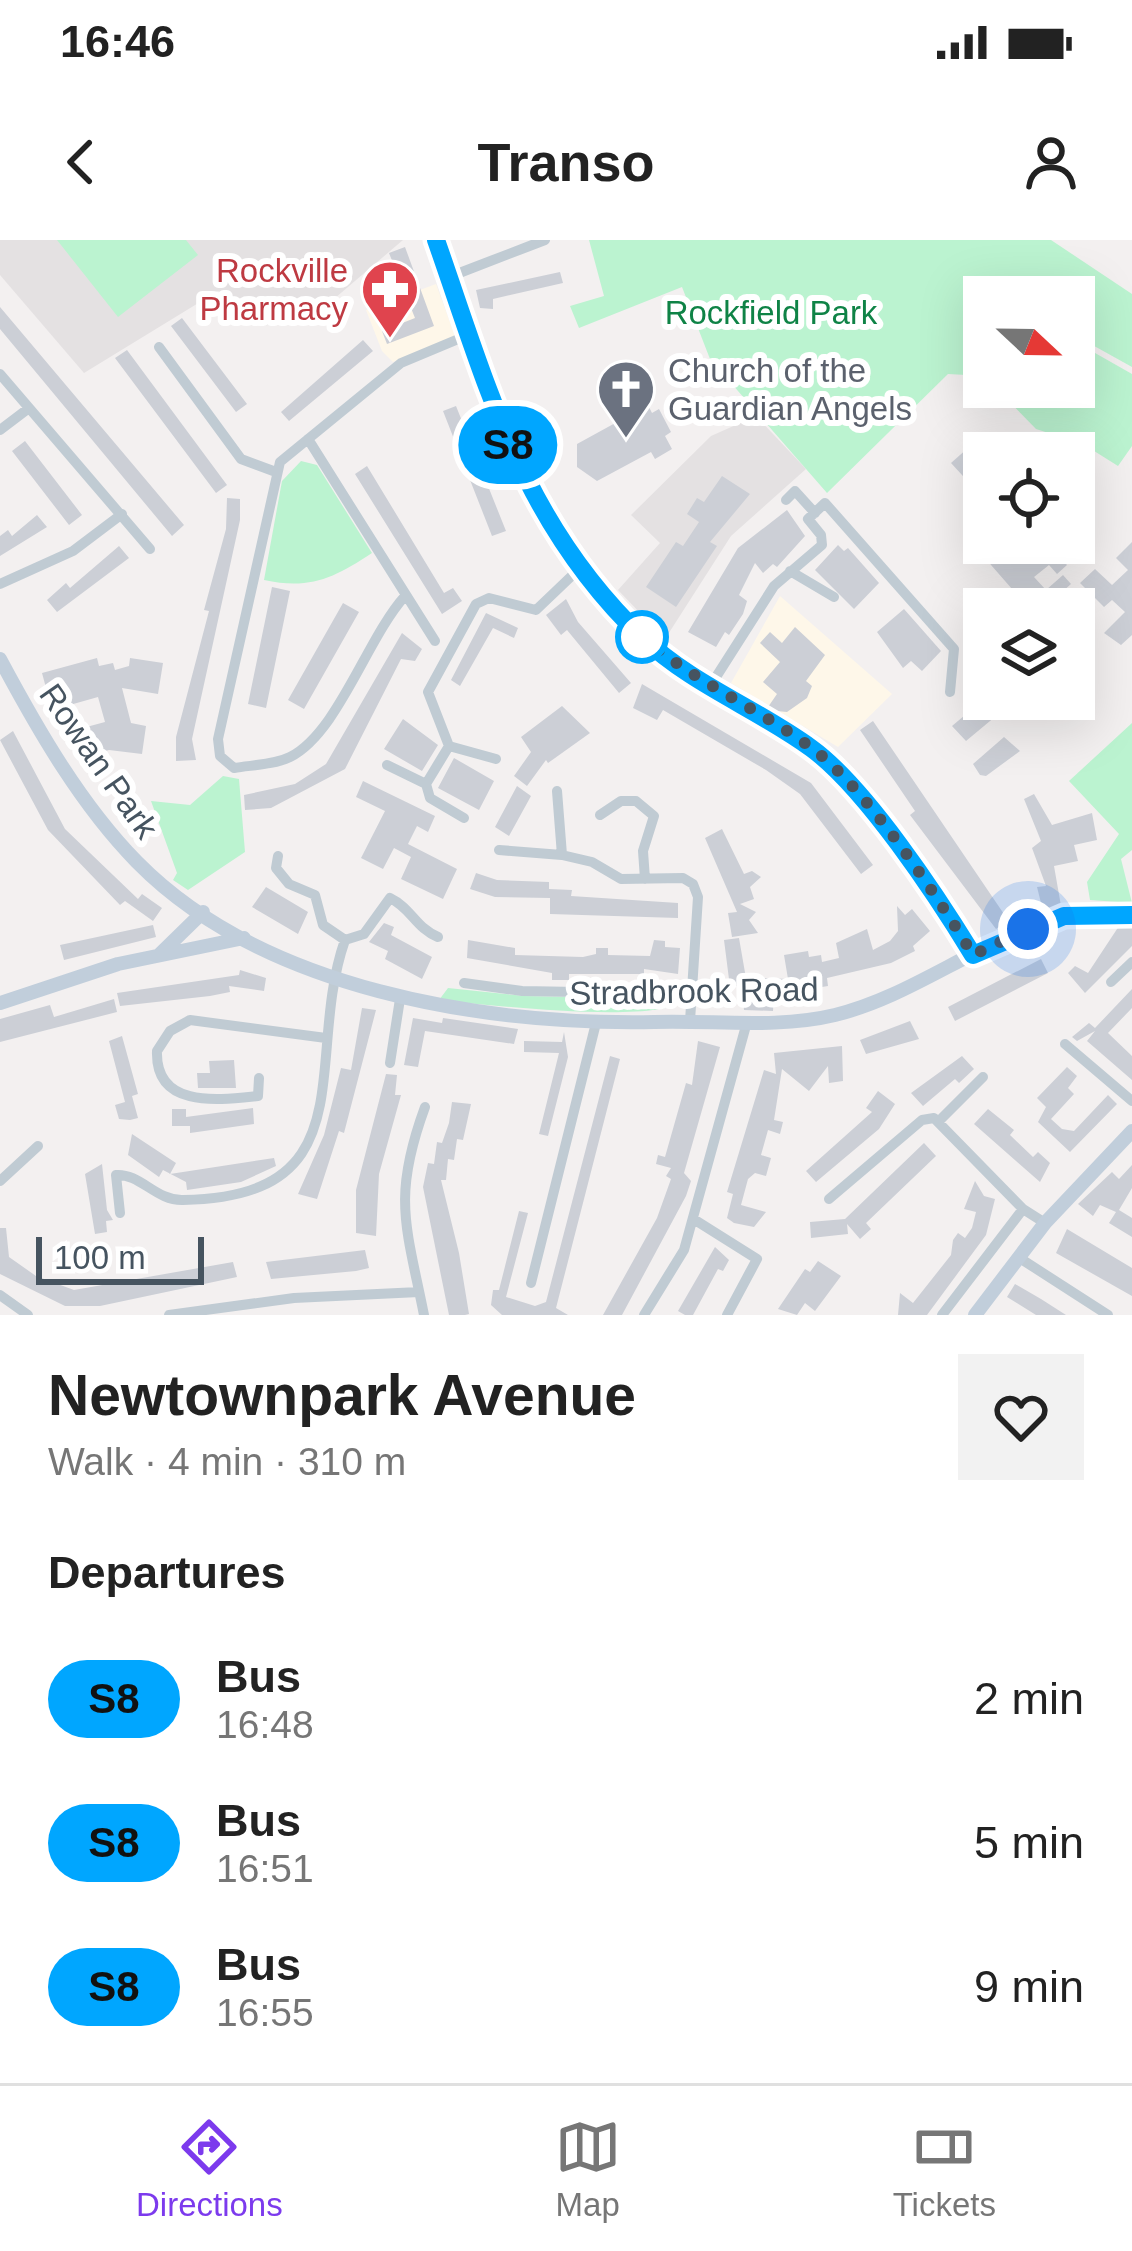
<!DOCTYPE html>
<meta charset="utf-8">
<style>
body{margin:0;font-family:Helvetica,sans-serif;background:#f2f2f2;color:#222;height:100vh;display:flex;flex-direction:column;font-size:45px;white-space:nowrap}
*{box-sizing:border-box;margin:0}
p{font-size:39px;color:#767676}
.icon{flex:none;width:66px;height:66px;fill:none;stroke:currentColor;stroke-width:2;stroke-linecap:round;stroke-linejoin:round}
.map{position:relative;height:1075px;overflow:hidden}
.panel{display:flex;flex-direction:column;background:#fff;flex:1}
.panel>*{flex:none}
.badge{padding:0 24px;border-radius:39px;font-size:42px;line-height:78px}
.needle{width:78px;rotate:112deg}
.fabs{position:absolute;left:963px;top:36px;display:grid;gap:24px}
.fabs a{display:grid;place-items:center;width:132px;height:132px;border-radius:0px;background:#fff;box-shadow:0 12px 48px #0002;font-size:60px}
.scale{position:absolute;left:36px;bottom:30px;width:168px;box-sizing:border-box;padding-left:12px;border:6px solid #465460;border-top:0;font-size:33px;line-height:42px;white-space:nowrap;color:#465460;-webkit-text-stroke:9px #fff;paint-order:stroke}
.you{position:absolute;width:60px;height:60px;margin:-30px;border:9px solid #fff;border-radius:50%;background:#1a73e8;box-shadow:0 0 0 18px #1a73e833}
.map>.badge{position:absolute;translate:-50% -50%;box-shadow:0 0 0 6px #fff}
h2{padding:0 48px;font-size:45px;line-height:108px}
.round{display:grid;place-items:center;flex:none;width:126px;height:126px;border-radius:0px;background:#f2f2f2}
.overview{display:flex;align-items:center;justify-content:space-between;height:204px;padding:0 48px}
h1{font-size:57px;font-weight:800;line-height:90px}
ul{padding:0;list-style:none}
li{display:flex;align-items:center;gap:36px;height:144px;padding:0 48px}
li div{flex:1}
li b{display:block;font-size:45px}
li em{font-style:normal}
li .badge{min-width:132px;font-weight:700;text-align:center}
.status{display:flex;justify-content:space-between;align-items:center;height:84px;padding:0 60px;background:#fff;direction:ltr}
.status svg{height:33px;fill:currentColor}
header{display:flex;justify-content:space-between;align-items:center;height:156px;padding:0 48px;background:#fff;font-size:54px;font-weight:800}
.tab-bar{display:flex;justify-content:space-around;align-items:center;height:168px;border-top:3px solid #e0e0e0;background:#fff;font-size:33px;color:#767676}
.tab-bar a{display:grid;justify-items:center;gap:6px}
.tab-bar .active{color:#7c3aed}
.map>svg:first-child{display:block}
</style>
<div class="status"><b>16:46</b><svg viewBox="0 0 49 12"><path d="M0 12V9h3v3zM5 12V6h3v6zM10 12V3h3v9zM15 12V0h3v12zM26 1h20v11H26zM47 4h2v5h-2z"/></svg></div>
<header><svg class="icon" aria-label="back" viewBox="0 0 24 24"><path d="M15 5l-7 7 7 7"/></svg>Transo<svg class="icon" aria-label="person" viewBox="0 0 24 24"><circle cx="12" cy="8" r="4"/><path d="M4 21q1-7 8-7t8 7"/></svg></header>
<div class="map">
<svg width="1132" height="1075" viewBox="0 0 1132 1075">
<rect width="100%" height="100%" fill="#f3f0f0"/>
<path fill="#fef7e9" d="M436 44 455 96 393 122 382 111 366 70Z
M780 356 892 454 838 507 731 443Z"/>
<path fill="#e4e1e2" d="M0 0H403L314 76 263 86 251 82 238 60 218 51 84 133 0 35Z
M756 176 806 229 731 296 665 399 618 350 660 303 631 275 711 196Z"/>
<path fill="#bbf3d0" d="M57 0H186L198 15 118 77Z
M589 0H1051L1132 54V127L1078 97 1081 105 1132 134V206L1118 226 1083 204 1036 189 995 147H1074V57H984V136L948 134 827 253 710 119 682 47 579 88 570 66 604 56Z
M301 221 317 225 372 313C334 338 310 350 264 340L282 241Z
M1132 483V610L1121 619 1132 663 1090 660 1087 642 1119 594 1069 541Z
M223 536 239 539 245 612 188 650 173 640 177 633 151 561 190 565Z
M448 748 524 756 684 759C663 786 479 764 439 760Z"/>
<path fill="#cccfd6" d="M405 7 434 86 387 104 382 91 415 78 389 13Z
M560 32 563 43 493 59V69L480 68 476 50Z
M0 67 184 285 172 296 0 89Z
M182 78 247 164 236 172 171 86Z
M363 100 373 111 289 181 281 172Z
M127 110 227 245 216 253 115 118Z
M645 159 652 173 659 169 671 192 665 196 672 209 655 219 651 212 597 241 577 227V204L628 176 625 170Z
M456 166 506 291 492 296 443 171Z
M978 199 990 213H984V259L951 223Z
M25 201 82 275 69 285 12 211Z
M367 226 444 353 453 348 462 361 442 374 355 234Z
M722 236 750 254 710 302 717 306 676 367 646 347 676 302 683 306 699 282 687 274 697 258 704 262Z
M227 258 240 259V280L192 499 196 520 176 521V497L209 371 204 370 226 289Z
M787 270 805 296 777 327 773 324 763 333 755 323 739 355 747 361 743 374 729 395 725 392 716 407 688 392 738 308Z
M37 275 47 287 0 316V296L8 290 12 296Z
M984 291V303H1062L1054 310 1067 325 1057 334 1049 325 1034 337 1046 350 1063 335 1071 344 1051 362 1045 356 1031 369H989L1012 349 971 302Z
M1132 302V395L1121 405 1104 393 1125 372 1112 360 1104 367 1080 343 1095 329 1112 345 1128 330 1116 318Z
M838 305 844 311 848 308 879 343 854 369 815 330Z
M119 306 129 318 57 372 47 360 66 343 70 348Z
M272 347 290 351 266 468 248 464Z
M566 359 578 382 631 443 619 453 567 390 561 395 546 375Z
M343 363 359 372 304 469 288 460Z
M904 369 941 411 922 431 911 421 903 428 877 392Z
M486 373 518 388 514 398 493 388 460 446 451 440Z
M795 387 825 415 806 441 812 446 807 458 787 472 777 471 768 467 777 454 763 442 780 422 760 403 770 392 782 403Z
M402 393 422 409 415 421 401 419 345 529 271 568 245 570 244 555 295 544 326 524Z
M97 418 99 426 113 423 115 430 129 426 130 418 163 423 158 454 122 448 131 483 146 486 142 514 109 510 86 517 79 489 105 482 98 457 52 470 42 433Z
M642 444 811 543 873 625 861 634 800 554 766 530 663 470 657 480 633 468Z
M984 459 1002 471 966 501 952 486Z
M562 466 590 493 548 523 546 520 527 546 514 536 531 512 521 497Z
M403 479 438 505 422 531 384 509Z
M873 481 1008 680 996 689 910 575 915 571 860 490Z
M13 491 65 589 138 659 142 654 162 668 153 681 125 661 120 665 48 590 0 500Z
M1004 497 1020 511 986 536 980 535 973 524Z
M454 518 494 541 479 570 438 548Z
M363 541 435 576 428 592 417 586 408 604 457 629 443 659 401 639 411 617 394 608 383 629 361 618 385 571 356 557Z
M517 546 531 556 509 596 495 587Z
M1034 554 1052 585 1092 573 1097 600 1074 605 1078 621 1054 626 1061 666 1043 671 1037 647 1046 646 1032 608 1041 601 1024 559Z
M722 589 744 634 752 631 761 637 750 647 754 659 740 664 756 672 749 680 758 693 732 697 728 673 737 672 705 598Z
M476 633 497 640 549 642V649L572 650 571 656 678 663V678L550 674V658L495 657 470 649Z
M266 647 308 672 298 694 252 667Z
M897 666 905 675 912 669 930 691 913 706 915 711 891 723 827 738 828 746 774 755 773 771 744 770 742 745 730 747 724 700 739 698 747 744 763 745V738L788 739 784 715 808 711 809 717 821 715 822 722 839 718 836 703 867 689 873 710 890 701 898 691Z
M384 683 394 687 391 695 432 717 422 739 385 719 388 711 369 702Z
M153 685 156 697 64 720 60 705Z
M1119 686 1132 687V706L1085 753 1068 733 1075 726 1088 733Z
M468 700 515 708V715L583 717 596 714V708H608V715L650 716 654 700 665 701V707L680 708 678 734 644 729V734H569V740H552V733L467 718Z
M1041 719 1048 733 955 781 948 767Z
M240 730 266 738 264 751 229 746 230 752 210 756 120 766 117 753 239 735Z
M1132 749V768L1108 793 1132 816V840L1087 801 1095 791 1077 801 1072 797 1089 783 1095 788Z
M114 759 117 772 0 802V779L50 765 54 777Z
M362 768 376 770 344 893 339 891 317 959 298 954 324 895 341 828 351 830Z
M413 778 442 783 443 778 518 789 514 804 425 791 418 827 404 825Z
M910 781 919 799 866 814 860 800Z
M564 792 568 817 548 896 539 894 559 813 524 812V801L562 802Z
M122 796 138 854 132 856 138 878 130 880 119 879 115 865 125 862 109 801Z
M698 801 720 807 684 933 691 941 686 956 622 1075H603L657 978 671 939 666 936 671 928 656 924 658 915 665 917 686 843 692 845Z
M842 806 843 841 829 843 828 826 809 851 782 829 774 880 783 882 780 894 768 890 761 915 771 918 766 936 755 933 748 939 741 965 766 972 754 987 734 983 727 978 733 954 727 952 764 830 776 834 774 813Z
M610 816 620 819 556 1068 568 1075H502L491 1065 493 1050H499L519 971 528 973 506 1057 535 1066 546 1062Z
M962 816 974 829 959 843 955 839 923 866 911 853Z
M234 820 236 848H198L197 833H210L209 821Z
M1067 827 1077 836 1068 848 1074 854 1051 879 1062 889 1074 891 1108 855 1117 864 1070 912 1038 882 1046 867 1037 858Z
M386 834 397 835 395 855H401L379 934 376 996 356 993V950Z
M878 851 895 864 879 889 816 942 806 931 872 872 866 868Z
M452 862 471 864 463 900 457 899 454 920 448 919 446 940H441L459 1013 469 1074 465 1075H449L423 947 428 923 434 924 437 902 442 903 449 883Z
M253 868 254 884 190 893V886H172V869H186V877Z
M988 869 1014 890 1010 895 1033 917 1038 912 1050 923 1040 942 974 884Z
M132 894 176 923 170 934 274 918 276 926 241 942 187 950 186 942 163 930 159 937 128 915Z
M924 903 936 916 866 983 871 989 860 999 847 984 848 994 811 998 810 982 845 979Z
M102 924 107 970 113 980 106 981 107 992 95 994 85 934Z
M1132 925V948L1119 970 1132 978V997L1109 983 1116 972 1100 965 1093 976 1078 964 1112 932 1119 939Z
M975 941 984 956 995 959 986 995 927 1075H898L900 1053 913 1063 951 1015 953 1000 958 993 965 998 972 988 976 972 964 969Z
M0 988H6L9 1017 36 1036 74 1050 233 1022 237 1037 100 1066H65L0 1034Z
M1067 989 1132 1028V1056L1056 1013Z
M715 1007 729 1020 723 1031 718 1029 693 1075H685L678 1071Z
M365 1010 369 1028 356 1031 271 1039 266 1022Z
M818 1021 841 1036 815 1071 805 1063 797 1075 778 1069 805 1029 810 1032Z
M1015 1044 1041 1059 1066 1075H1036L1007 1057Z"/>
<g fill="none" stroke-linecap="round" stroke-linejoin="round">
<path stroke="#c0cbd3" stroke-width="10" d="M449 37 545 0
M159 107 241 219 276 232
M0 134 150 309
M0 190 29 168
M308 199 435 401
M786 260 795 251 815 273
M790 331 834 357
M0 344 73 311 122 274
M405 356C367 398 338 493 290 517 274 525 251 525 234 528L220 516 218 499 280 222 401 123 468 95
M709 448 774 346 822 305 821 295 808 279 825 263 954 409 950 452
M449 506 426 544 430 558 464 578
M496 519 449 506 428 452 476 364 489 358 536 370 580 328
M387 525 426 544
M557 551 562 615
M600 575 621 561H636L654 576 643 611 645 639
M499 610 562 615 592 622 621 639 683 638 693 644 698 657 690 781
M345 700 364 694 390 658C411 668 416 688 438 697
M1111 742 1132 722
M464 743 522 751 690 754
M1065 804 1132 861
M390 823 400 759
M259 838 258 856C219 860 155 869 157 811L170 791 190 780 326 798
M940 880 983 837
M0 941 38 906
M829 959 922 880 934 878 1023 969 1045 983
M120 973 116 935C140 933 156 961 183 960 369 957 303 820 345 700L323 685 315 655 289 644 276 628 278 616
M695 980 757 1019 727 1075
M1018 1017 1108 1075
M531 1043 596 783
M0 1055 28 1075
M169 1075 294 1058 419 1052
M424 1075C406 985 392 957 425 867
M644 1075 684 1010 747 782
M942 1075 1023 969"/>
<path stroke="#c1cedb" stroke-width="14" d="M436 0C489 151 522 284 643 398 693 445 756 468 811 508 866 547 936 655 973 715
M0 419C38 490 81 565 137 622 263 750 484 785 654 782 714 780 777 789 835 775 938 750 1021 660 1132 675
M159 715 203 672
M0 763 118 724 244 698
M975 1075 1045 983 1132 891"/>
</g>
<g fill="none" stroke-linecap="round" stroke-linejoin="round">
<g stroke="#fff" stroke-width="27">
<path id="line" d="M436 0C489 151 523 284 643 398 693 445 756 468 811 508 865 547 937 656 973 715L1064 676 1132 675"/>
</g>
<use href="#line" stroke="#00a6ff" stroke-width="18"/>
<path stroke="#465460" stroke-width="12" stroke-dasharray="0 21.6" d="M642 397C695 442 758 468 813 509 867 549 937 656 973 715L1028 689"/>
</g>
<defs>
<g id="pharmacy-pin" transform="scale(3)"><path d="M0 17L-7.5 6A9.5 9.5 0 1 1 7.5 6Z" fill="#e0444e" stroke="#fff"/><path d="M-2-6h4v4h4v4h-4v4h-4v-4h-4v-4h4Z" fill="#fff"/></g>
<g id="church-pin" transform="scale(3)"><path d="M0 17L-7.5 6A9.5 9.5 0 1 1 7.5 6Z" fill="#6b7280" stroke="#fff"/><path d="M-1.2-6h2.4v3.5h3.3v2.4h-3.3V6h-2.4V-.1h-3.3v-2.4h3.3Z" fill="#fff"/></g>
</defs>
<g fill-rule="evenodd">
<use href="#pharmacy-pin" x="390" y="49"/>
<use href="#church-pin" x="626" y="149"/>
</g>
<circle fill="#fff" stroke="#00a6ff" stroke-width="6" cx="642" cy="397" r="24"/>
<g text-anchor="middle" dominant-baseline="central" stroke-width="12" stroke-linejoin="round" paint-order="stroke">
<g font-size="33" fill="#be3a42" stroke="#fff" text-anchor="end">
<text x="348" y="30">Rockville<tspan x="348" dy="38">Pharmacy</tspan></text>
</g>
<g font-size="33" fill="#0f8346" stroke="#fff">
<text x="771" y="72">Rockfield Park</text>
</g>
<g font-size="33" fill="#5b616d" stroke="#fff" text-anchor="start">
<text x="668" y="130">Church of the<tspan x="668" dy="38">Guardian Angels</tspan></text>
</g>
<g font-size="33" fill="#465460" stroke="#fff">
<text transform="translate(99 521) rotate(55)">Rowan Park</text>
<text transform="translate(694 751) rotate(-1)">Stradbrook Road</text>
</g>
</g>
</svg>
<div class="fabs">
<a><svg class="needle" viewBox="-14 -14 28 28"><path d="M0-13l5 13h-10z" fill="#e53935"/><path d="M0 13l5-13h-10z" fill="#767676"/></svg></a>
<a><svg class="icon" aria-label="locate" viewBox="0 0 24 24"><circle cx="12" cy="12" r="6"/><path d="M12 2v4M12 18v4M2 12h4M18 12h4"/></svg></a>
<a><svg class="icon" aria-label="layers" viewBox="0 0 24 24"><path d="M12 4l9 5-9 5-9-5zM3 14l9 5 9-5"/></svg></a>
</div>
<div class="scale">100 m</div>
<div class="you" style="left:1028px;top:689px"></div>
<b class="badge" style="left:508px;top:205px;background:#00a6ff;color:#111">S8</b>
</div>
<section class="panel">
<div class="overview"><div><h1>Newtownpark Avenue</h1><p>Walk · 4 min · 310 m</p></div><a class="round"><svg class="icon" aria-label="heart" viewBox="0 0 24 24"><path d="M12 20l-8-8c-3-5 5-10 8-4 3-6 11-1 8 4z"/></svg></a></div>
<h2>Departures</h2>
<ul>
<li><span class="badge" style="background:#00a6ff;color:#111">S8</span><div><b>Bus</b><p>16:48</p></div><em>2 min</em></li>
<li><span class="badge" style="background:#00a6ff;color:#111">S8</span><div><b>Bus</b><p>16:51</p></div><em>5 min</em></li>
<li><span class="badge" style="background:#00a6ff;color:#111">S8</span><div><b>Bus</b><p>16:55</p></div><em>9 min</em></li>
</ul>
</section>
<nav class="tab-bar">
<a class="active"><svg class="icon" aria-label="directions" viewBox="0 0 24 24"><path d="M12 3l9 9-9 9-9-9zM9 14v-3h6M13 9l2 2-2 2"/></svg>Directions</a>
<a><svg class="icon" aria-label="map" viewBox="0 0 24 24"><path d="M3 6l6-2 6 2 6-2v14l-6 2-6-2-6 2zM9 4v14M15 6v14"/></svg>Map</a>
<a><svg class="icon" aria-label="tickets" viewBox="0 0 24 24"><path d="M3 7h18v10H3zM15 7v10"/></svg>Tickets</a>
</nav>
